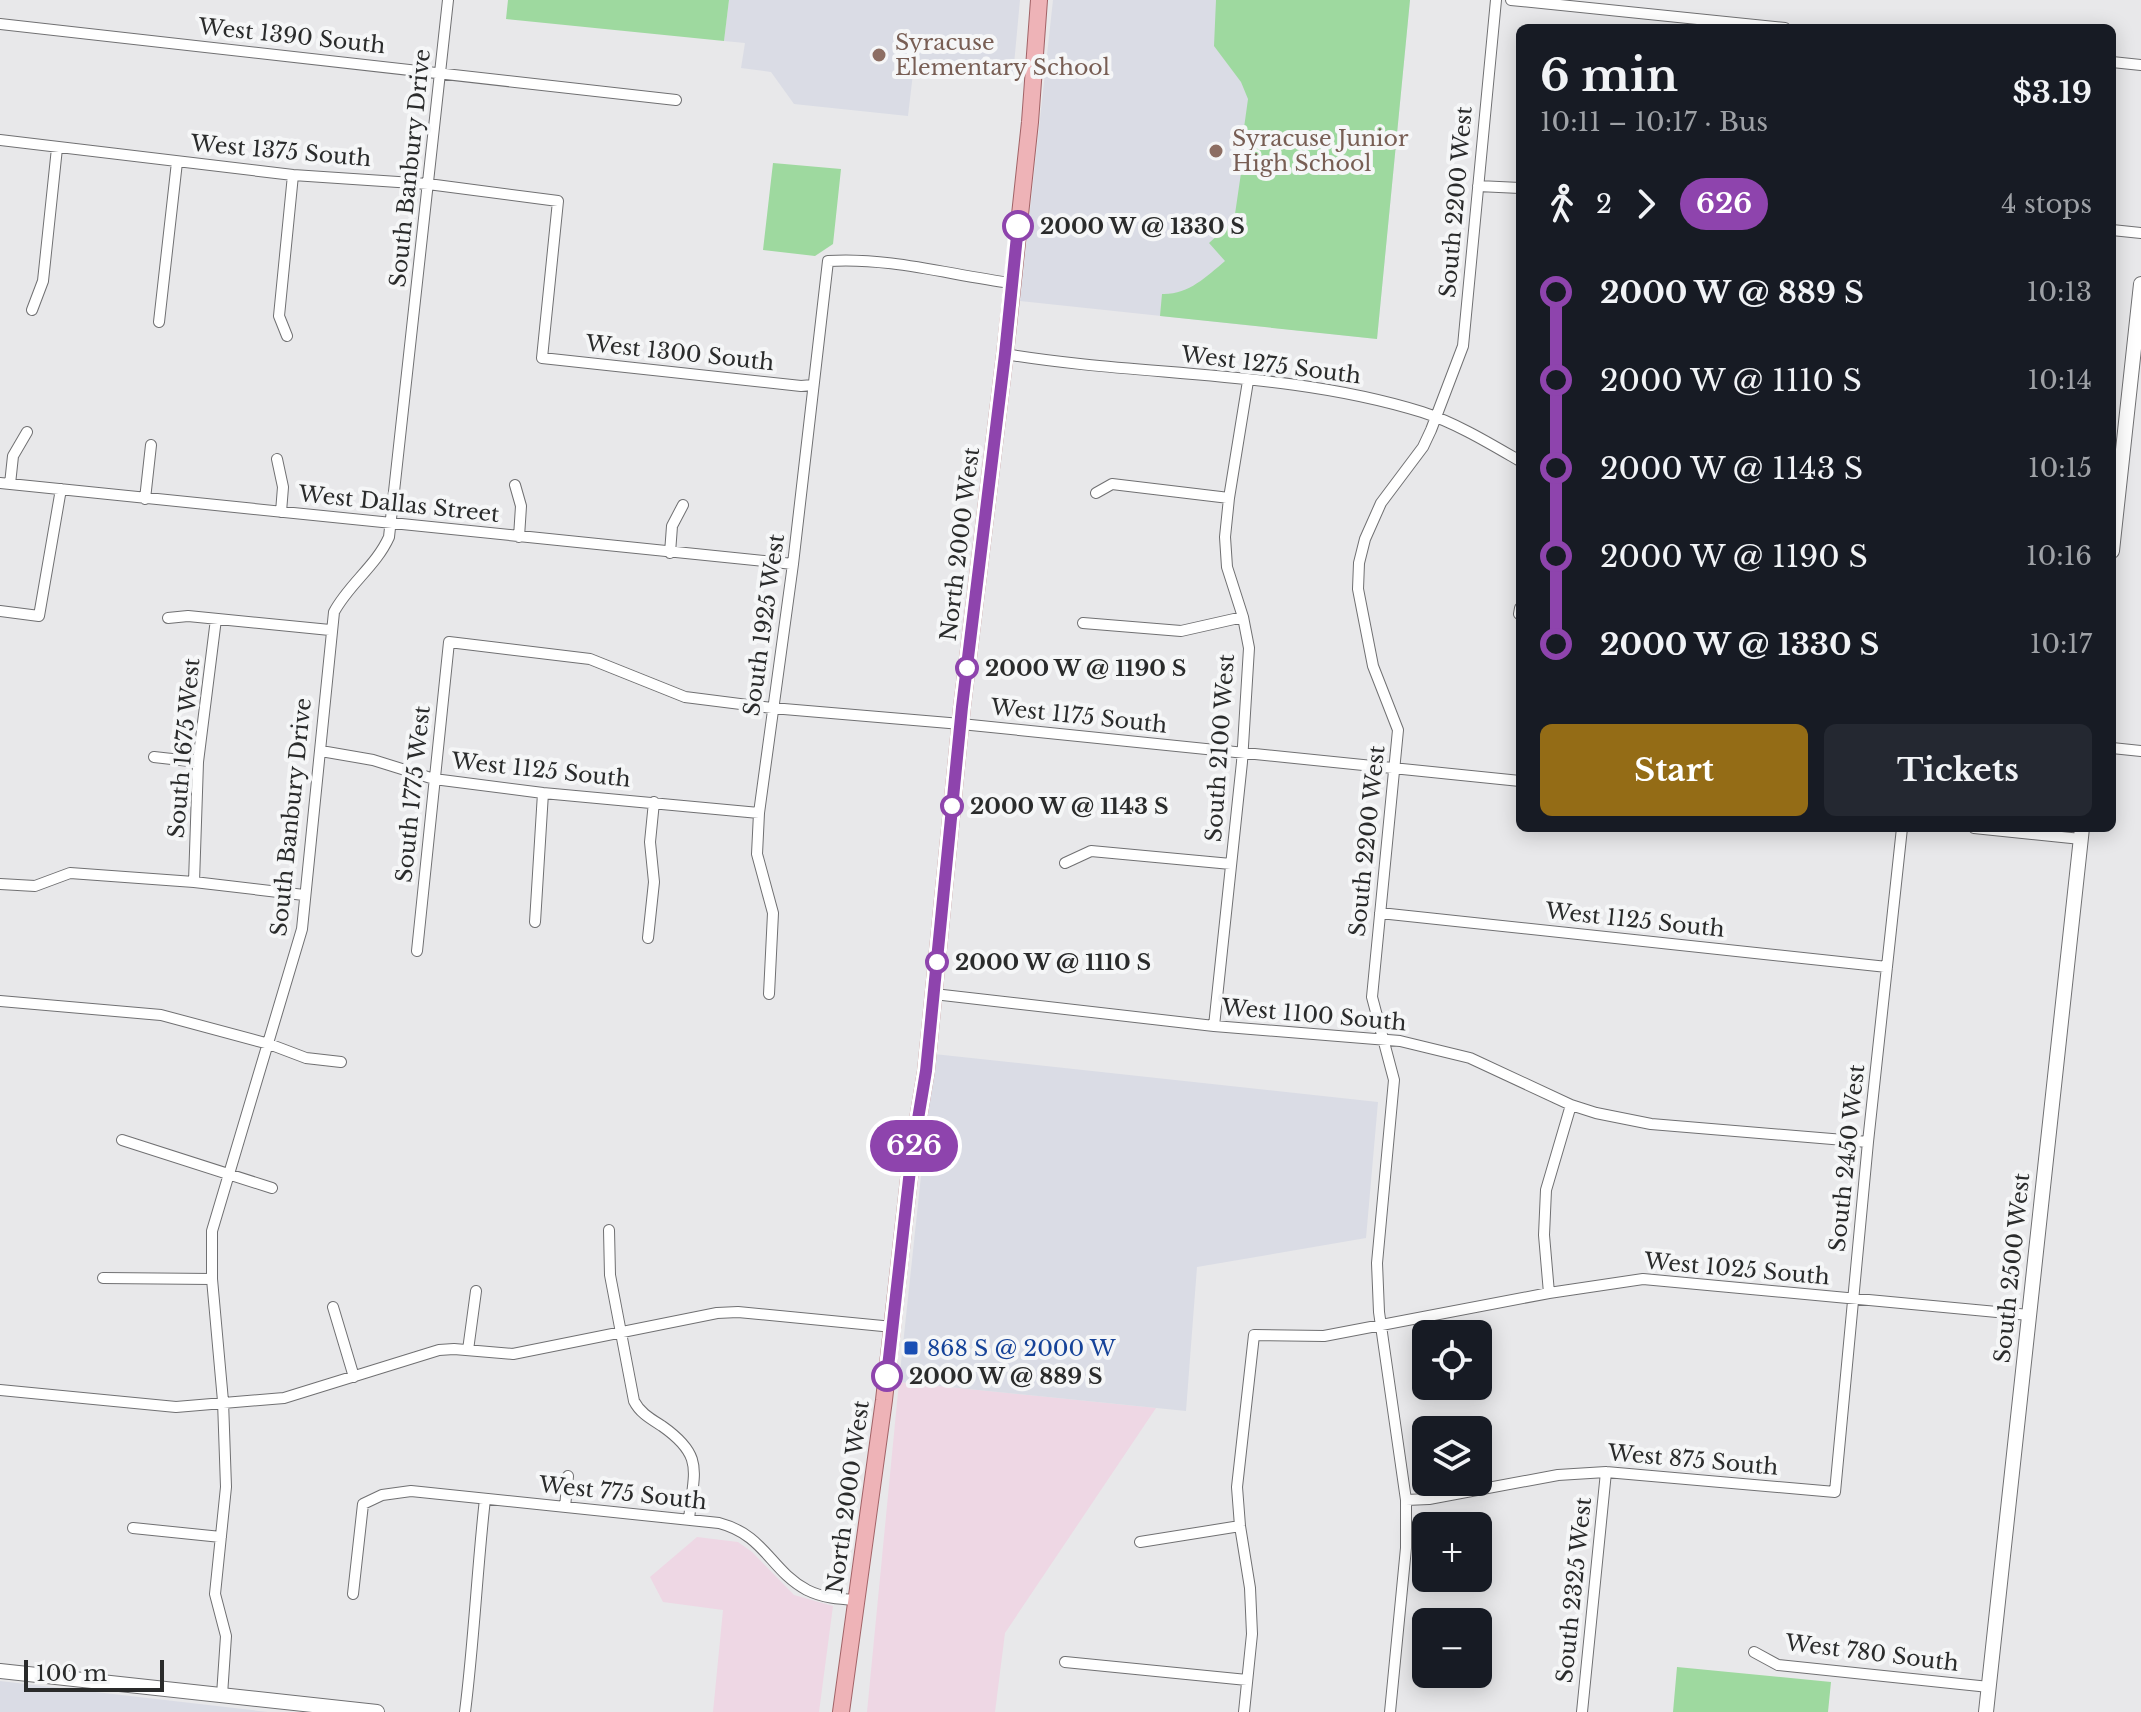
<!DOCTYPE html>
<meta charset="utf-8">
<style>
body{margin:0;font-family:"Libre Baskerville",serif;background:#242831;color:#f1f3f6;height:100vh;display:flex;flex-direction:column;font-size:30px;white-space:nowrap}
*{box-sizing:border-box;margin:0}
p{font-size:26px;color:#9ea1a6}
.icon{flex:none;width:44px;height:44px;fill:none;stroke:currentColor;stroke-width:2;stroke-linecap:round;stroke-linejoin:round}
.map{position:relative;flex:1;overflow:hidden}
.details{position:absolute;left:1516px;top:24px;width:600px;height:808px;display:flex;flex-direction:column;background:#171b24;border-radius:12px;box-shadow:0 4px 20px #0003}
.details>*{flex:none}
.badge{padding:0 16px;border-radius:26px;font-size:28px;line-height:52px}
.tools{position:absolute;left:1412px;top:1320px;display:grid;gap:16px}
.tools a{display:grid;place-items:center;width:80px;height:80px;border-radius:12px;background:#171b24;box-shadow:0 4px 20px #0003;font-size:40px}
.scale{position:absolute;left:24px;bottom:20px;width:140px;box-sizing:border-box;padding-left:8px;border:4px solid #2a2b2b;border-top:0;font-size:22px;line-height:28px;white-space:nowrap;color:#2a2b2b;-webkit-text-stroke:6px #f5f6f7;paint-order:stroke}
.map>.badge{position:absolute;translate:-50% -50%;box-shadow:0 0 0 4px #fff}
.legs{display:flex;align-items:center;gap:12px;height:88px;padding:0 24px;font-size:26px}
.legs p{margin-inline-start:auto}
.summary{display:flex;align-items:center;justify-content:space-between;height:136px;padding:0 24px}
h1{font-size:44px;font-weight:800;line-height:60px}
.primary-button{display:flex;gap:16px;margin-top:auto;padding:16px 24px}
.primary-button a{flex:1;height:92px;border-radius:12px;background:#946c16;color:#fff;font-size:32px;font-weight:800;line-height:92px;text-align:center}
.primary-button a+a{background:#242831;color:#f1f3f6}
ul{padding:0 24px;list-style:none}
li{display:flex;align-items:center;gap:28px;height:88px;font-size:30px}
li i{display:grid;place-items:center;width:12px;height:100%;margin:0 10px;background:currentColor}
li i::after{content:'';width:20px;height:20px;margin:-10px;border:6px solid;border-radius:50%;background:#171b24}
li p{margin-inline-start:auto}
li:first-child i{background:linear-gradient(#0000 50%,currentColor 0)}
li:last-child i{background:linear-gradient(currentColor 50%,#0000 0)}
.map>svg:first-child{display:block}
</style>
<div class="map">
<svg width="2141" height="1712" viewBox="0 0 2141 1712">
<rect width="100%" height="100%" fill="#e8e8ea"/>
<path fill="#eed7e4" d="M899 1382 1156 1408 1005 1633 995 1712H867Z
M697 1537 738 1542 752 1552 794 1595 833 1606 819 1712H713L723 1610 663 1602 650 1577Z"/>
<path fill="#dadce5" d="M729 0H1020L1013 75 914 65 908 116 794 104 771 72 741 68 745 43 724 41Z
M1053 0H1410L1377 339 1020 301Z
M934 1054 1378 1102 1366 1238 1197 1267 1186 1411 899 1382Z
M0 1681 268 1712H0Z"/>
<path fill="#9ed99f" d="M508 0H729L724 41 506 19Z
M1216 0H1410L1377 339 1160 316 1162 294C1188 295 1206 277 1225 261L1209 243 1230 224 1235 214 1246 139 1243 135 1248 99 1241 82 1214 46Z
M773 163 841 169 833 244 815 256 763 250Z
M1677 1667 1831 1682 1828 1712H1673Z"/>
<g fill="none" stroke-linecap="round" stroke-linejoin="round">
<g stroke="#707072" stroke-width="12">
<path id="minor" d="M1511 0 1785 28
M0 24 676 100
M2112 62 2141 65
M0 140 293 175 428 184 558 201 542 358 801 386 813 385
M1478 186 1520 188
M2112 230 2141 233
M32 310 43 281 57 148
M159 322 177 162
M287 336 279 316 293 175
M1005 354C1143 377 1287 370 1422 412 1456 423 1489 443 1520 461
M277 459 283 487 281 512
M0 483 793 564
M10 484 13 456 27 432
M515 485 521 506 519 537
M1096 493 1112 484 1229 498
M145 499 151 445
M670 553 672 526 683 505
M0 611 39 616 61 489
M1519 614 1520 608
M168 618 188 616 330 630
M1083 623 1181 631 1243 617
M2112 748 2141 751
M321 751 373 760 434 779 543 793 759 813
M154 757 198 762
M1974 828 2081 839
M1065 863 1091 851 1231 864
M194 882 198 762 216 619
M0 884 35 886 70 873 194 882 304 895
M1380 913 1887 967
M535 922 543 793
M648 938 654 882 650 842 654 802
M417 951 449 642 590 659 685 697 772 708 961 724 1520 781
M769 994 773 913 757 854 759 813 793 564 828 261C890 257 950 275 1011 283
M934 994 1214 1026 1400 1041 1470 1058 1571 1105 1596 1113 1651 1124 1868 1142
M0 1001 161 1015 269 1044 306 1058 341 1062
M1214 1026 1242 762 1249 648 1243 617 1227 567 1225 537 1229 498 1248 381
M122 1140 272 1188
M609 1230 610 1275 634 1401C640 1413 651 1419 662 1426 706 1457 693 1472 689 1520
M103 1278 212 1279
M1549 1293 1544 1235 1546 1190 1571 1105
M333 1307 354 1377
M468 1350 476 1291
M0 1390 176 1407 284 1398 439 1350 454 1349 513 1354 717 1313 738 1312 893 1327
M1406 1500 1429 1499 1558 1475 1606 1472 1835 1492 1868 1142 1902 828
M565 1507 568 1476
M133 1528 221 1537
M1140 1542 1240 1526
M353 1594 363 1504 382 1495 411 1491 719 1523C765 1535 770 1570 807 1590 823 1598 839 1599 856 1600
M1754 1652 1778 1665 1989 1687
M1065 1662 1247 1680
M222 1695 226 1636 215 1594 226 1487 223 1401 212 1279V1231L302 929 334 612C349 584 376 566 389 537L448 0
M465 1712C474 1641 477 1570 485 1499
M1244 1712 1252 1634 1250 1588 1240 1526 1237 1487 1254 1335 1324 1336 1549 1293 1643 1279 2029 1315
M1390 1712 1406 1548V1500L1379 1312 1377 1263 1394 1080 1372 997 1398 730 1373 666 1358 589 1359 563 1365 539 1381 503 1423 447 1431 430 1463 346 1496 0
M1582 1712 1606 1472"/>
</g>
<g stroke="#707072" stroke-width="16">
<path id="tertiary" d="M2112 551 2141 284
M0 1671 377 1712
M1986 1712 2082 828"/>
</g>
<g stroke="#a26367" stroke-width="18">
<path id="primary" d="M841 1712 884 1400 911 1161 926 1071 962 707 1005 354 1030 122 1039 0"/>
</g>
<use href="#minor" stroke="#fff" stroke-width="10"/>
<use href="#tertiary" stroke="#fff" stroke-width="14"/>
<use href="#primary" stroke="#eeb3b7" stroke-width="16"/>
</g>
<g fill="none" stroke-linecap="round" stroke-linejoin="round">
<g stroke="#fff" stroke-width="18">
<path id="line-1" d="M887 1376 911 1161 926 1071 962 707 1005 354 1018 226"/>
</g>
<use href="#line-1" stroke="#8e44ad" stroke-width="12"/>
</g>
<g fill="#8d6e63" stroke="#f5f6f7" stroke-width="3">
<circle cx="879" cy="55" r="8"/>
<circle cx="1216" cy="151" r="8"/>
</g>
<g fill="#fff" stroke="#8e44ad" stroke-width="4">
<circle cx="1018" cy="226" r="14"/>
<circle cx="967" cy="668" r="10"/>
<circle cx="952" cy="806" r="10"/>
<circle cx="937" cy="962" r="10"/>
<circle cx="887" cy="1376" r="14"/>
</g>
<rect fill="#1a4fb4" stroke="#f5f6f7" stroke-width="3" x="903" y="1340" width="16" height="16" rx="4"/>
<g text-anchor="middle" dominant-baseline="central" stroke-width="8" stroke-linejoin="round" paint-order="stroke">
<g font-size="22" fill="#2a2b2b" stroke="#f5f6f7">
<text transform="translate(292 36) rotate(6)">West 1390 South</text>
<text transform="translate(281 151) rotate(5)">West 1375 South</text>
<text transform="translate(410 168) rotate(-84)">South Banbury Drive</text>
<text transform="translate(1456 202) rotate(-85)">South 2200 West</text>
<text transform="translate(680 353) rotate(6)">West 1300 South</text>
<text transform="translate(1271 365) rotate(7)">West 1275 South</text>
<text transform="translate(399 504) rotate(6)">West Dallas Street</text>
<text transform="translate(960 544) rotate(-83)">North 2000 West</text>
<text transform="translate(764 625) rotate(-82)">South 1925 West</text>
<text transform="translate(1079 716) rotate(6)">West 1175 South</text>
<text transform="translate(184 748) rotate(-85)">South 1675 West</text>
<text transform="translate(1220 748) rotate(-86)">South 2100 West</text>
<text transform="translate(541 770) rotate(6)">West 1125 South</text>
<text transform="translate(413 794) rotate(-84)">South 1775 West</text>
<text transform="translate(291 817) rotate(-84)">South Banbury Drive</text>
<text transform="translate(1367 841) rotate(-84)">South 2200 West</text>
<text transform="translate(1635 920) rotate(6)">West 1125 South</text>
<text transform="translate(1314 1015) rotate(5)">West 1100 South</text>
<text transform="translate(1847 1158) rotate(-84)">South 2450 West</text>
<text transform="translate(2012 1268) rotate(-84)">South 2500 West</text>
<text transform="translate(1737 1269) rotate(5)">West 1025 South</text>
<text transform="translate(1693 1460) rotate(5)">West 875 South</text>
<text transform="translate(623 1493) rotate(6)">West 775 South</text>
<text transform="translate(848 1497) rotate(-82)">North 2000 West</text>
<text transform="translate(1574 1590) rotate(-84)">South 2325 West</text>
<text transform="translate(1872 1653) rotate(7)">West 780 South</text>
</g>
<g font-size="22" fill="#785e54" stroke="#f5f6f7" text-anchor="start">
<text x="895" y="42">Syracuse<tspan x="895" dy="25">Elementary School</tspan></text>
<text x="1232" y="138">Syracuse Junior<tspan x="1232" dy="25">High School</tspan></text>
</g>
<g font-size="22" font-weight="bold" fill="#2a2b2b" stroke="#f5f6f7" text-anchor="start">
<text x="1040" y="226">2000 W @ 1330 S</text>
<text x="985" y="668">2000 W @ 1190 S</text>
<text x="970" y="806">2000 W @ 1143 S</text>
<text x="955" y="962">2000 W @ 1110 S</text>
<text x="909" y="1376">2000 W @ 889 S</text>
</g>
<g font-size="22" fill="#164399" stroke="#f5f6f7" text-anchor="start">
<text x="927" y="1348">868 S @ 2000 W</text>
</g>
</g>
</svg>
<div class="tools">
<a><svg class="icon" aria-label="locate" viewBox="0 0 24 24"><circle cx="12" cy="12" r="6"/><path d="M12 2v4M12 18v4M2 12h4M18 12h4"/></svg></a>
<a><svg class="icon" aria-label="layers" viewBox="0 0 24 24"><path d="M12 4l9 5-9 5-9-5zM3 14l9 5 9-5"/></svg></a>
<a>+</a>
<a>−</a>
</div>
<div class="scale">100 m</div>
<b class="badge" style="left:914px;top:1146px;background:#8e44ad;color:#fff">626</b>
<section class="details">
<div class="summary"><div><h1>6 min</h1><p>10:11 – 10:17 · Bus</p></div><b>$3.19</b></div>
<div class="legs"><svg class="icon" aria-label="walk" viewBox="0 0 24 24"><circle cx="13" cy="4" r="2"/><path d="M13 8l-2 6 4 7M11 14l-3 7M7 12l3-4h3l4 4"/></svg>2<svg class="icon" aria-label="forward" viewBox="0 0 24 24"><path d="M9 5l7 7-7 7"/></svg><b class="badge" style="background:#8e44ad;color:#fff">626</b><p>4 stops</p></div>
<ul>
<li><i style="color:#8e44ad"></i><b>2000 W @ 889 S</b><p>10:13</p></li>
<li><i style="color:#8e44ad"></i><span>2000 W @ 1110 S</span><p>10:14</p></li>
<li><i style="color:#8e44ad"></i><span>2000 W @ 1143 S</span><p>10:15</p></li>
<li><i style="color:#8e44ad"></i><span>2000 W @ 1190 S</span><p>10:16</p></li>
<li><i style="color:#8e44ad"></i><b>2000 W @ 1330 S</b><p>10:17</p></li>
</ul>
<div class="primary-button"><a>Start</a><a>Tickets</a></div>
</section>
</div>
